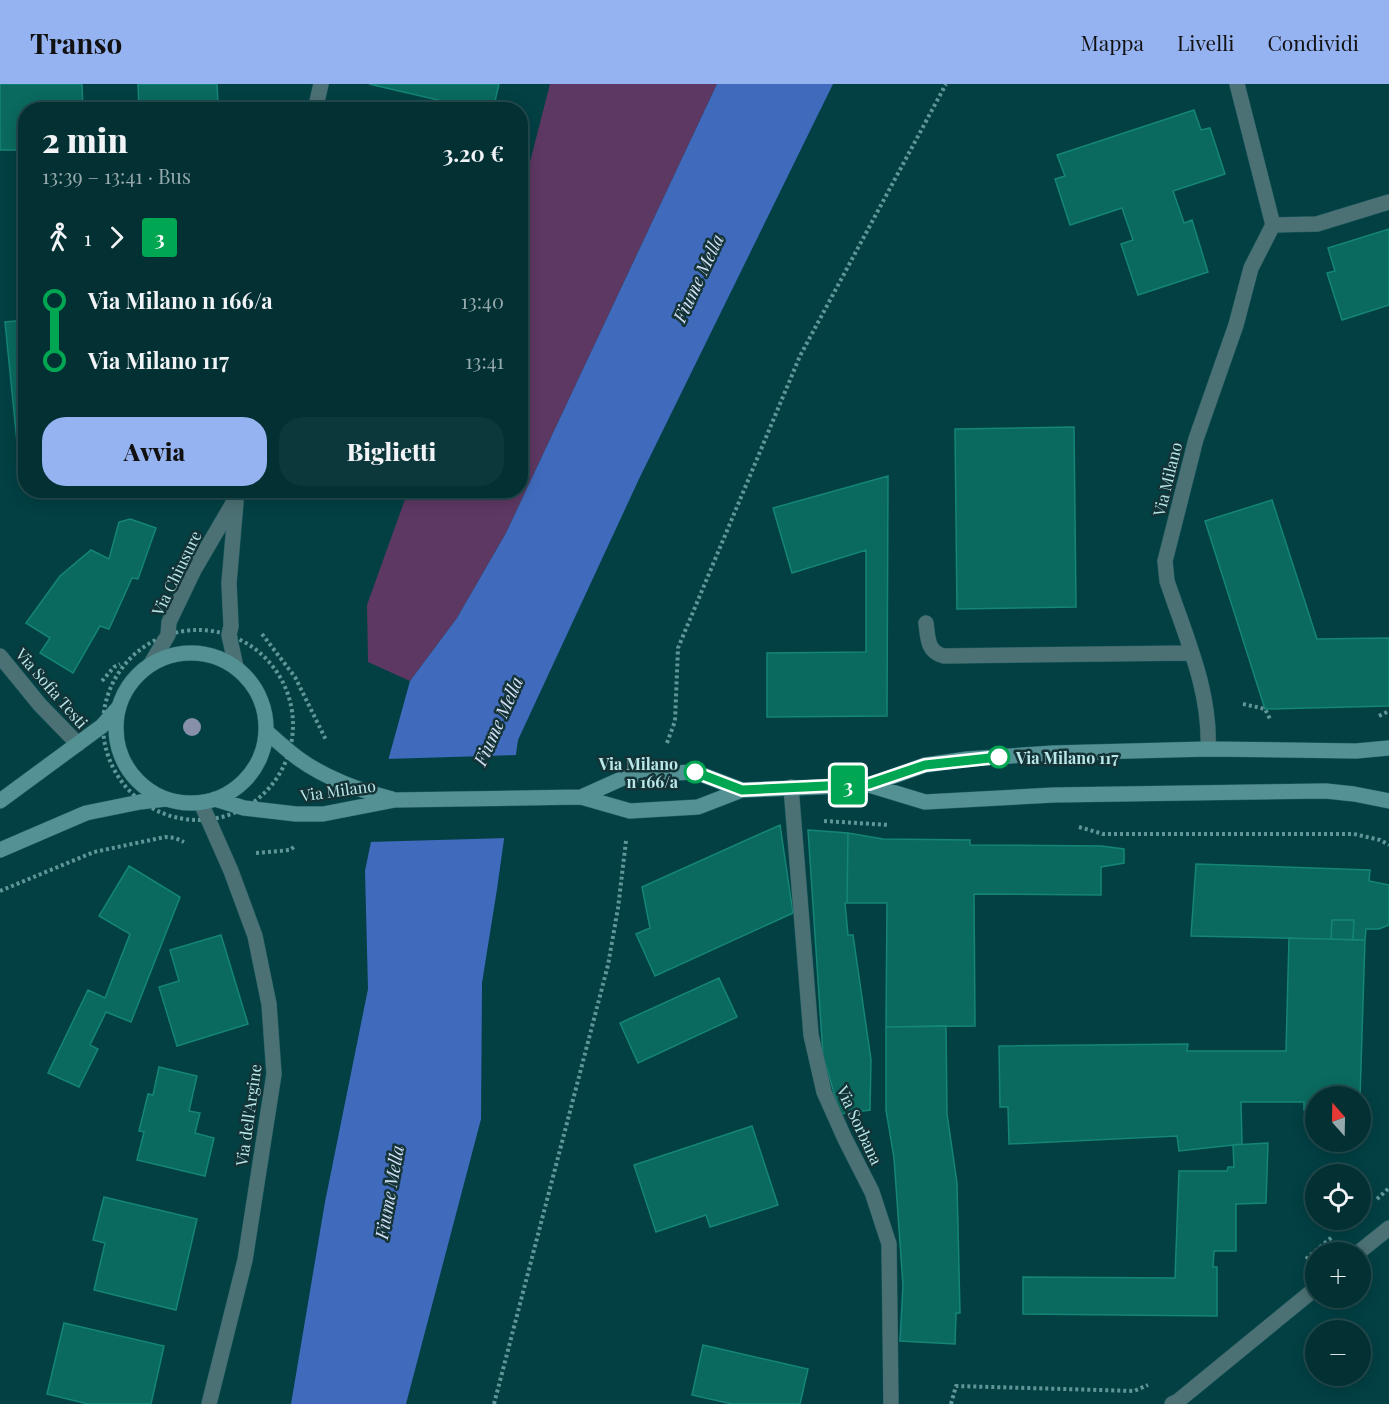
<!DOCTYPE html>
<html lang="it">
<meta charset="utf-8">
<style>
body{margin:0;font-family:"Playfair Display",serif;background:#0c383b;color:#f1f3f6;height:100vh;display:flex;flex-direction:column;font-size:22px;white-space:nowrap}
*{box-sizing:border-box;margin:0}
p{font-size:20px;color:#96a9ac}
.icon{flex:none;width:33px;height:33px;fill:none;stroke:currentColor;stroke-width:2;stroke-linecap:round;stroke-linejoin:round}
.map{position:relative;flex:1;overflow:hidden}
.panel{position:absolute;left:18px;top:18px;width:510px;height:396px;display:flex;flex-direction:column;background:#023033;border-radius:24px;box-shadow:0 3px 15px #0003,0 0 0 2px #234b4e}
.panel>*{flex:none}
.badge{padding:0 12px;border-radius:4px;font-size:21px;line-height:39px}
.needle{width:39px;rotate:340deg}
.tools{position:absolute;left:1305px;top:1002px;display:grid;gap:12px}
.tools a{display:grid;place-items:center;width:66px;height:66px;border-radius:50%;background:#023033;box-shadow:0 3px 15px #0003,0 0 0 2px #234b4e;font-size:30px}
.map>.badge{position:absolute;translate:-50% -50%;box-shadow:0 0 0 3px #fff}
.legs{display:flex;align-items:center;gap:9px;height:66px;padding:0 24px;font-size:20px}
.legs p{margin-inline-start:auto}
.summary{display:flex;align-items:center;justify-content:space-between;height:102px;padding:0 24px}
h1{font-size:33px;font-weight:800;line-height:45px}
.cta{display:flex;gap:12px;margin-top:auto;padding:12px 24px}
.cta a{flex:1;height:69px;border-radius:24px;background:#95b2f1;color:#111;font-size:24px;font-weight:800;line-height:69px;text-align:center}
.cta a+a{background:#0c383b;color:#f1f3f6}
ul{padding:0 24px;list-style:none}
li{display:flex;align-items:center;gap:21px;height:60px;font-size:22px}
li i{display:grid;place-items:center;width:9px;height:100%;margin:0 8px;background:currentColor}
li i::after{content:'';width:15px;height:15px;margin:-8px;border:4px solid;border-radius:50%;background:#023033}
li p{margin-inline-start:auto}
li:first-child i{background:linear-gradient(#0000 50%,currentColor 0)}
li:last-child i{background:linear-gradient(currentColor 50%,#0000 0)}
header{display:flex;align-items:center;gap:36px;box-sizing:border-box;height:84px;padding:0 30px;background:#95b2f1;color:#111}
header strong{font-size:28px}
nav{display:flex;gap:33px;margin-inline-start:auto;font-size:21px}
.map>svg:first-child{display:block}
</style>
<header>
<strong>Transo</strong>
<nav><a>Mappa</a><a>Livelli</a><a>Condividi</a></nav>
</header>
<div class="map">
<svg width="1389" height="1320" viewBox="0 0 1389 1320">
<rect width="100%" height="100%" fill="#024044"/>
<path fill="#5d3863" d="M550 0H717L506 449 457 534 410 597 368 578 367 521 408 407 520 406 521 104 530 78Z"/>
<path fill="#406bbd" d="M717 0H833L639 395 518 656 497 805 482 899 481 1035 406 1320H291L325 1118 368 905 365 787 386 684 410 597 457 534 506 449Z"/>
<path fill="#024044" d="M519 671 508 754 368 758 385 675Z"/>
<path fill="#0a6a5f" stroke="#158577" stroke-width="1.5" d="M0 0H82L83 26H26V66H0Z
M138 0H217L218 20H206V26H139Z
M369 0H499L493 26H481Z
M1194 26 1201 46 1210 44 1225 90 1173 107 1184 139 1192 136 1208 188 1138 211 1121 160 1133 156 1122 124 1070 141 1055 95 1065 92 1057 71Z
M1389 145V221L1342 236 1327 189 1335 187 1328 164Z
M26 236V387L20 388 5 238Z
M1074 343 1076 523 957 525 955 345Z
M888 392 887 632 767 633V569L866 568V466L792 489 773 424Z
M1272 416 1317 555 1389 554V622L1265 625 1205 437Z
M130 435 156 444 138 495 132 494 109 545 100 542 73 589 40 569 50 554 26 539 60 492 91 466 109 475 119 438Z
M780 741 793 829 655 892 636 850 650 844 642 803Z
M808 746 848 749 847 819H845L848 851H853L871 976 870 1026 840 1030 823 971Z
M848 749 883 755 970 756V761L1101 762 1124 765V779L1101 783V811L974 810 975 942 886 943 887 819H847Z
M1196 780 1370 786 1369 797 1389 801V841L1379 845H1366L1365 856 1191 852Z
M129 782 180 813 131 938 106 928 90 961 98 965 79 1003 48 989 88 906 105 914 130 850 99 832Z
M1332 836H1354L1353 856 1331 855Z
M221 851 248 940 177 962 159 903 179 897 170 866Z
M1289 854 1365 856 1360 1013 1316 1012V1026H1304V1018H1241L1242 1060 1179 1067 1177 1052 1009 1060 1008 1023H1000L999 962 1188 960 1187 967H1286Z
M719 894 737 933 638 979 620 939Z
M946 942 947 1030 957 1099 960 1229H956L955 1260 900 1257 903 1201 894 1074 886 1026V943Z
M159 983 197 992 189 1027 200 1029 195 1049 214 1054 205 1092 137 1076 144 1048 139 1047 148 1010 153 1011Z
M752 1042 778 1121 710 1143 706 1131 656 1148 634 1081Z
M1268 1059 1266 1119 1236 1120V1167H1214L1213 1183H1217V1232L1023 1230V1193L1175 1194 1179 1087H1227L1228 1083H1234L1233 1061Z
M104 1113 197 1135 176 1226 94 1206 105 1159 93 1156Z
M64 1239 164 1262 151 1320H88L47 1310Z
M703 1261 808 1285 800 1320H732L692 1311Z"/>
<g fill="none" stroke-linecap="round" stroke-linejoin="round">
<g stroke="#235e62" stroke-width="16">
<path id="street" d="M1237 0 1273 141
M315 26 321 0
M1273 141 1317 140 1389 118
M926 539C928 554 927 568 944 572L1190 569
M0 572 40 621 78 660
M150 581 168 551 169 538 194 486 236 414
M236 583 229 551 231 542 229 499 236 418
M1208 665C1211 607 1185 551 1167 497L1165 477 1196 355 1236 241 1251 184 1273 141
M791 703 811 951 824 1008 845 1055 872 1108 889 1160 891 1320
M201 719 231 787 255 852 269 920 274 990 245 1176 209 1320
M1359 1168 1389 1144
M1172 1320 1178 1317 1316 1204"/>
</g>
<g stroke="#235e62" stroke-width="16">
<path id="secondary" d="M116 644a75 75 0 1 1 150 0a75 75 0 1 1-150 0Z
M267 648C277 657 288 667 299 675 327 695 359 706 392 715
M869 701 925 718 1054 711 1326 707 1354 710 1389 717
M581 713 630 691 695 688 742 706
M215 715 244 724 296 730H323L395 716 581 713 630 727 698 723 742 706 869 701 925 681 967 675 1053 669 1208 665 1356 667 1389 664
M0 717 102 642 118 624
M0 766 86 729 140 718 166 715"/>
</g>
<path stroke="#609699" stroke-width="4" stroke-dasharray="3 3" stroke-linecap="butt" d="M103 641a95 95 0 1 1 190 0a95 95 0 1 1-190 0Z
M262 550 295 593 326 656
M102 597 114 583 120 580
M1243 620 1265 625 1270 635
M1379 632 1389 627
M667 659 675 637 678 564 800 272 946 0
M824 737 889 741
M1079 743 1103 750H1354L1380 756 1389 761
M256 769 290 766 295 762
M0 807 94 768 165 753 175 754 184 758
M1377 1115 1389 1104
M1306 1175 1332 1153
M494 1320 608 881 618 824 626 757
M951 1320 956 1302 1134 1307 1148 1301"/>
<use href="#street" stroke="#4c7174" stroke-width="15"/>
<use href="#secondary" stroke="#539195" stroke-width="15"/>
</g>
<circle fill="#8790a8" cx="192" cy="643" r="9"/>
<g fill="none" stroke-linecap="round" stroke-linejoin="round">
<g stroke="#fff" stroke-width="14">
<path id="line-1" d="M695 688 742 706 869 700 925 681 999 673"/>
</g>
<use href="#line-1" stroke="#00a651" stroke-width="9"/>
</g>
<g fill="#fff" stroke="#00a651" stroke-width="3">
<circle cx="999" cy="673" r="10"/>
<circle cx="695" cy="688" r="10"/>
</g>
<g text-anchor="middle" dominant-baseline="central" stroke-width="5" stroke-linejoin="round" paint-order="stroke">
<g font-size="16" fill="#b9e7ea" stroke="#133336">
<text transform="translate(1167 395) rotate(-76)">Via Milano</text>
<text transform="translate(176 489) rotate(-64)">Via Chiusure</text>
<text transform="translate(52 604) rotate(49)">Via Sofia Testi</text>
<text transform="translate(338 706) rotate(-8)">Via Milano</text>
<text transform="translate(248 1031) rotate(-82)">Via dell'Argine</text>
<text transform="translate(860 1041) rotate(65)">Via Sorbana</text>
</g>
<g font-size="16" font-weight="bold" fill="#b9e7ea" stroke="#133336" text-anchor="start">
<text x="1016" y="673">Via Milano 117</text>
<text x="678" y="679" text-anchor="end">Via Milano<tspan x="678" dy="18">n 166/a</tspan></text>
</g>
<g font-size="18" font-style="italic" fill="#d4e0f7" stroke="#133336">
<text transform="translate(698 194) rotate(-65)">Fiume Mella</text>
<text transform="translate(498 637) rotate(-66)">Fiume Mella</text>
<text transform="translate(389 1108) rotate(-80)">Fiume Mella</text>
</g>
</g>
</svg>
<div class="tools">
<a><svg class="needle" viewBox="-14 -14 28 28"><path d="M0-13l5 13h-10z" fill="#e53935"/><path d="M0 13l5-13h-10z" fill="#96a9ac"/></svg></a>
<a><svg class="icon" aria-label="locate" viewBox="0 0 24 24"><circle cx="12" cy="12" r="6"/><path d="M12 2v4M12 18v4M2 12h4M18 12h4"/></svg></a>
<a>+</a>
<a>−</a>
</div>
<b class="badge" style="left:848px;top:701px;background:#00a651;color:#fff">3</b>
<section class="panel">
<div class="summary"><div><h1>2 min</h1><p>13:39 – 13:41 · Bus</p></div><b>3.20 €</b></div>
<div class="legs"><svg class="icon" aria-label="walk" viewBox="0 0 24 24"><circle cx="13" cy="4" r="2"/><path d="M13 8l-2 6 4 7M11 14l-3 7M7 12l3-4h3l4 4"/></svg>1<svg class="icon" aria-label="forward" viewBox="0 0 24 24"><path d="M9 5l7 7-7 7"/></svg><b class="badge" style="background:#00a651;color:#fff">3</b></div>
<ul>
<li><i style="color:#00a651"></i><b>Via Milano n 166/a</b><p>13:40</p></li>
<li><i style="color:#00a651"></i><b>Via Milano 117</b><p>13:41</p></li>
</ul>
<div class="cta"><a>Avvia</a><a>Biglietti</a></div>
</section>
</div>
